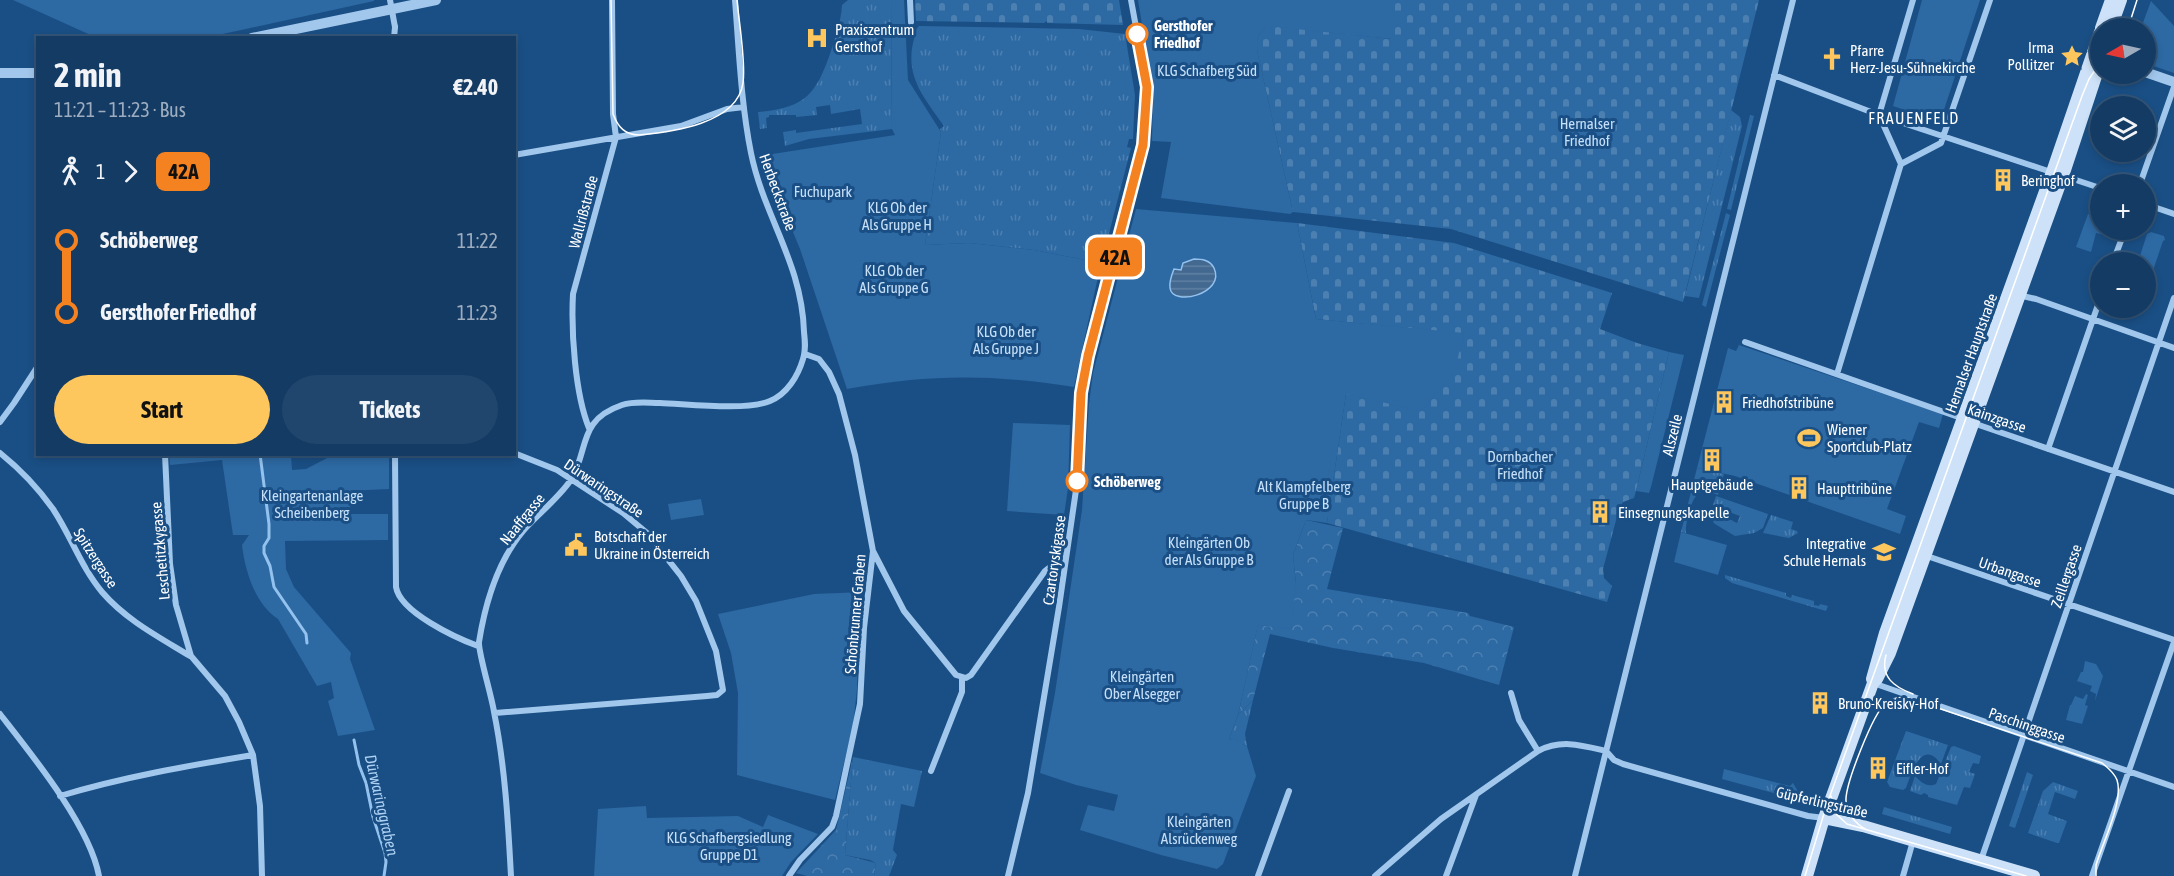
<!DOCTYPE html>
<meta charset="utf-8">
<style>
body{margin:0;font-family:"Asap Condensed",sans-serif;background:#21466d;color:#f1f3f6;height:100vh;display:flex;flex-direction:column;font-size:22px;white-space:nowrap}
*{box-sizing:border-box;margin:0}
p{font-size:20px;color:#9dadbf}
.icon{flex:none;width:33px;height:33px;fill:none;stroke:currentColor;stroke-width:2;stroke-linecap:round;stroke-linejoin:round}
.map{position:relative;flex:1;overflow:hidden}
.panel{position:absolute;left:36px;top:36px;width:480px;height:420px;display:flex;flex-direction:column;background:#143b64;border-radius:0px;box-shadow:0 3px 9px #0003,0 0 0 2px #335578}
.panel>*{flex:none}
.badge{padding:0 12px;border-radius:9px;font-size:21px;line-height:39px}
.needle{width:39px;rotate:261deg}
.tools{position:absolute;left:2090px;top:18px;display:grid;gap:12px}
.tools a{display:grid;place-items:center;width:66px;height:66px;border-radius:50%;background:#143b64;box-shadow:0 3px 9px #0003,0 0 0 2px #335578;font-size:30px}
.map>.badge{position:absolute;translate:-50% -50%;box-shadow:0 0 0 3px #fff}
.legs{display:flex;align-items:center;gap:9px;height:66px;padding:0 18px;font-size:20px}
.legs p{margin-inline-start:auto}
.overview{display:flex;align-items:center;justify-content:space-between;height:102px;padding:0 18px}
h1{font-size:33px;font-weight:700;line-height:45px}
.cta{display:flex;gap:12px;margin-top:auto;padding:12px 18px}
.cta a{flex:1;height:69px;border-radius:36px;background:#fec75d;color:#111;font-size:24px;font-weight:700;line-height:69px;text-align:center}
.cta a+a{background:#21466d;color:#f1f3f6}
ul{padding:0 18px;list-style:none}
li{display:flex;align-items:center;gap:21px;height:72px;font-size:22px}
li i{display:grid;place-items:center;width:9px;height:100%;margin:0 8px;background:currentColor}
li i::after{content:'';width:15px;height:15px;margin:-8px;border:4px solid;border-radius:50%;background:#143b64}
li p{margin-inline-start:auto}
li:first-child i{background:linear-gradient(#0000 50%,currentColor 0)}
li:last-child i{background:linear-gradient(currentColor 50%,#0000 0)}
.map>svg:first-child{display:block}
</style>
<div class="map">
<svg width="2174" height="876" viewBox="0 0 2174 876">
<defs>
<pattern id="grass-tufts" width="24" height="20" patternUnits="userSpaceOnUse" patternTransform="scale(1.5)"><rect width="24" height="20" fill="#2d69a3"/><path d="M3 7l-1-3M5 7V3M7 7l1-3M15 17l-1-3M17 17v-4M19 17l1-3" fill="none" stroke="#4c80b1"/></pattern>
<pattern id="forest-crowns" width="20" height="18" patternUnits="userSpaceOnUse" patternTransform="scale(1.5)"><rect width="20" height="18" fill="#2d69a3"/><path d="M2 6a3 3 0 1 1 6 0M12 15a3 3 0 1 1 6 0" fill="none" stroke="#4c80b1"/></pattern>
<pattern id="cemetery-stones" width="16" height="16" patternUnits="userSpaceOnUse" patternTransform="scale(1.5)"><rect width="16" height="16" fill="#2d69a3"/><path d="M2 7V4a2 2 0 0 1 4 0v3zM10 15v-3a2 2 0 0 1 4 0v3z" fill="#4c80b1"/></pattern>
<pattern id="water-rules" width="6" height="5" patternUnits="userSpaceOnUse" patternTransform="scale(1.5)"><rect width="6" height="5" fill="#436991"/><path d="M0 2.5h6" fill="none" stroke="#5f80a2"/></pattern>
</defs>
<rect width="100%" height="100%" fill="#1a4f85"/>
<path fill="url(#grass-tufts)" d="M848 0H891L892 129 809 139 785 146 783 132 796 130V133L862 124 860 109 831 114 830 105 816 107 817 115 796 117V115H769V117L766 118 767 128 760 129 758 112C805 108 816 95 831 51 836 35 841 22 842 5Z
M919 26 1079 29 1125 34 1135 95 1133 139H1129L1127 147 1131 148 1106 245 1100 244 1097 254 1103 255 1101 263 1034 250 969 243 925 245 941 132 940 129 944 126C924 97 904 76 914 39 916 33 914 31 919 26Z
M1731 110 1740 117 1742 126 1699 298 1685 296Z
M1750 115 1754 116 1731 210 1727 209Z
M1726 213 1730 215 1706 307 1702 305Z
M1697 468 1724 474 1718 495C1712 493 1705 489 1699 493 1691 498 1685 524 1686 533L1681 532Z
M1716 496 1768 514 1763 528 1754 533 1735 536 1715 524 1713 522 1719 514 1737 523 1740 516 1732 513H1724L1713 505Z
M1771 515 1793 522 1791 529 1797 531 1798 533 1789 538 1763 533Z
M1725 575 1786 593V596L1791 598 1792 595 1814 601V605L1819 606 1820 604 1828 606 1826 611 1732 583 1725 578Z
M1253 700 1245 734 1247 746 1242 744V742L1229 739 1238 715Z
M1906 731 1948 745 1941 764C1922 737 1911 774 1906 788L1903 790 1890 787 1887 782Z
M1954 746 1981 756 1979 764 1973 763 1969 772 1975 774 1970 788 1964 787 1957 805 1928 797V795L1924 793 1921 795 1910 791 1915 776C1921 782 1927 788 1936 784L1951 747Z
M853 757 922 771 914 807 901 804 893 850 897 855 889 876H874L876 863 870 860 845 855Z
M1724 769 1790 786 1793 783 1800 795 1796 799 1722 779Z
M2027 772 2033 775 2015 828 2009 826Z
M2053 782 2078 791 2075 799 2055 792 2048 814 2067 821 2059 843H2057L2028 833 2043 791Z
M1884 807 1952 827 1950 834 1882 814Z"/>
<path fill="url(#forest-crowns)" d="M1306 520 1343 528 1327 589 1468 613 1470 616 1514 627 1499 685 1424 663 1333 648 1270 634 1253 700 1238 715 1258 624 1296 584 1293 555Z
M853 757 845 855 876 863 874 876H807L796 873 836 830Z"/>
<path fill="url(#cemetery-stones)" d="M915 0H1119L1123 25 1047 23V21L1044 23 916 21Z
M1391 0H1759L1683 302 1451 229 1293 212 1256 46 1258 36 1267 25 1391 39Z
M1297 223 1454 243 1612 293 1600 329 1637 343 1669 352 1636 491 1634 498 1623 502 1619 509 1603 569 1604 578 1612 586 1607 602 1327 523 1346 394 1464 334 1316 319Z"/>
<path fill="#2d69a3" d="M13 0H374V1L218 35 216 37H95Z
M891 0H904L908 80 941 132 925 245 969 243 1034 250 1101 263 1074 387C991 374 930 374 847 389L800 249 775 189 766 155 895 135 892 129Z
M1138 0H1391V39L1267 26 1258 36 1257 50 1293 212 1290 214 1161 198 1171 142 1152 141 1153 91Z
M1922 0H1980L1940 122 1893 106Z
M2151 1 2174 26V73L2145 63V28H2141Z
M1136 209 1297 223 1316 319 1464 333 1454 373 1421 411 1346 394 1327 523 1306 520 1293 555 1296 584 1291 629 1258 625 1238 715 1229 739 1242 741V744L1247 746 1256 776 1223 864 1217 869 1161 855 1080 830 1088 805 1114 811 1118 795 1076 785 1040 773 1055 693 1082 510 1089 404 1093 373Z
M2088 214 2100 217V230H2106L2104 235 2096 233 2091 252 2076 247Z
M2151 232 2164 236 2165 240 2163 241 2145 294V262H2138L2147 234Z
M1739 345 1943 414 1939 428 1919 422 1887 509 1906 516 1900 534 1735 476 1697 468 1728 348 1736 351Z
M1669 352 1684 355 1651 487 1649 493 1636 491Z
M1013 423 1070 425 1068 488 1064 515 1007 511Z
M169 455H291L292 470 306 469 333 455H389V489L347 491V493L350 494 351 514H388V540L285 541 286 569 294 587 351 653 350 659 375 730 338 736 328 701 334 698 331 682 317 686 278 619C255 604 245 571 242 545L249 535H233L222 460 170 465Z
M701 499 704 515 671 520 668 504Z
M1681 532 1727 545 1718 575 1674 562Z
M863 592 858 638 857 689 853 726 835 800 737 775 738 693 731 653 718 614 814 594Z
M2085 661 2096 664 2103 676 2095 701 2096 694 2090 691 2092 686 2077 681 2081 672H2083Z
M2086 694 2088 695 2085 705 2088 706 2082 724 2066 720 2070 705H2071L2075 696 2083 699Z
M646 806 647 818 738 816 763 827 768 815 818 834 791 862 782 876H594L598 809Z"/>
<path fill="url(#water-rules)" stroke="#94c2ee" stroke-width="1.5" d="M1194 259C1202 259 1210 260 1214 268 1226 294 1172 307 1170 288 1169 282 1172 274 1174 269L1181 270 1183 263Z"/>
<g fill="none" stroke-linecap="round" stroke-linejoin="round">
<path stroke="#94c2ee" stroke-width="3" d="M260 454 269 524V538L264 546V553L270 566 274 587 306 634 307 643
M354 740 359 765 366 783 373 817 385 853 386 862 384 876"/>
<path stroke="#a1c7ec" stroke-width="6" d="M910 0 911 22
M394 38 395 27
M1774 75 1879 115 2054 173
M514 155 681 126 727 109 744 107
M1901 164 1941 143 1990 0
M1901 164 1879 115 1913 0
M2064 176 2100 188
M2140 184 2174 87
M2145 204 2174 214
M2113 262 2125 230
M2018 295 2036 299 2174 348
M1745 342 1964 419
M1837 374 1901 164
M0 422 14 403 38 366
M1973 423 2174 492
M589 428C575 394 571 331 573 294L616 137 613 114 612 0
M2048 449 2100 299
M0 453C20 469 38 488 53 509 71 536 81 567 102 592 126 620 159 637 190 656
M165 454 170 564 176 605 191 656 225 696 239 722 253 755 260 806 262 876
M395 454 396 587C400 612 456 638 478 646
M873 551 904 611 956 675 966 678 971 675 1045 571 1065 555
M1924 555 2174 640
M1873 683 2174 787
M1511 693 1519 720 1538 751
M495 713 707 696 717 695 723 690 716 651 696 601 681 576 647 533 623 513 557 470 514 453
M0 714C32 755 90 826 99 876
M1606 751 1614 760 1623 764 1808 816 1824 818
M931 771 962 692V678
M60 796C123 777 187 766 253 755
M1981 860 2174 298
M511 876C508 821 505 766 494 712 492 697 478 652 479 642 485 604 498 561 523 531 536 516 563 494 572 478 589 448 578 420 622 405 634 401 648 403 660 403 688 404 746 411 770 401 787 394 798 376 803 359 806 350 805 341 804 332 802 263 764 217 751 153 741 103 739 51 735 0
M789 876 800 860 832 827 836 816 860 704 864 628 873 551 855 455 839 394 829 372 819 359 805 354
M1008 876 1028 793 1059 607 1076 490 1081 393 1088 356 1143 145 1147 87 1131 0
M1258 876 1289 791
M1375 876 1441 819 1538 751C1561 739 1581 745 1606 751
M1446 876 1476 795
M1575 876 1793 0
M1903 876 1913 841
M2092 876 2174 642"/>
<path stroke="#a1c7ec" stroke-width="10" d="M252 38 436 0
M2145 72 2174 82
M0 73H38"/>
<path stroke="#cde2f8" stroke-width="12" d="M2101 28 2111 0
M2111 28 2121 0
M1872 679 1885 633 2052 172 2100 32
M1824 818 1863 826 2034 876
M1807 876 1824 818 1873 683 1877 679 1890 653 2063 176 2100 64"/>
<path stroke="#fff" stroke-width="1.5" d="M611 0 613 114C618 127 625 135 639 135 672 132 737 124 743 83 746 62 739 23 737 0
M2128 28 2137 0
M1886 655C1880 677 1894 687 1913 694
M1831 796 1835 813 1847 824 2026 876
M1867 830C1856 824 1847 815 1846 801 1845 785 1873 713 1886 703 1893 697 1900 697 1908 698L2102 763C2108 768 2114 772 2117 780 2124 801 2102 844 2096 865V876
M1805 876 1826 807 2082 96 2089 79 2100 63"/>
<path stroke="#a1c7ec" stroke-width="6" d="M390 0 395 27"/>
</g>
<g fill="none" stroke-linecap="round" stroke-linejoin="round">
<g stroke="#fff" stroke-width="14">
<path id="line-1" d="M1077 481 1081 393 1088 356 1143 145 1147 87 1137 34"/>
</g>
<use href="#line-1" stroke="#f58220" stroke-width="9"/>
</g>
<defs>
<g id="hospital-bare" transform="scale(1.8)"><path d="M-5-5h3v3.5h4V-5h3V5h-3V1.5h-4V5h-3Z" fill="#fec75d" stroke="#1a4f85" stroke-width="2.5" paint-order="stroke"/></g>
<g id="sight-bare" transform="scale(1.8)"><path d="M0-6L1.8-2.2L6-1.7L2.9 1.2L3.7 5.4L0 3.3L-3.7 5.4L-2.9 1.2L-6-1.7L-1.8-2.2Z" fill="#fec75d" stroke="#1a4f85" stroke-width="2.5" paint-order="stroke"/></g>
<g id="church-bare" transform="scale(1.8)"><path d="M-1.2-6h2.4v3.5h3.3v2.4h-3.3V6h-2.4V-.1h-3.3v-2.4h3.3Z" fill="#fec75d" stroke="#1a4f85" stroke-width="2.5" paint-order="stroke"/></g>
<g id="building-bare" transform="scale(1.8)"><path d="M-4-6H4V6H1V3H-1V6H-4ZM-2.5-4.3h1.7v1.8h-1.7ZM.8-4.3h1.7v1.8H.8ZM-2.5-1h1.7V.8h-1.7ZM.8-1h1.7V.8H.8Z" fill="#fec75d" stroke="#1a4f85" stroke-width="2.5" paint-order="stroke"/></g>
<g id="stadium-bare" transform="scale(1.8)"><path d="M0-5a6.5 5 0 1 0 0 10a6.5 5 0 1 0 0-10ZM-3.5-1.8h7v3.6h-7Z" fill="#fec75d" stroke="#1a4f85" stroke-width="2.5" paint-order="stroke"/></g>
<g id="civic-bare" transform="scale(1.8)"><path d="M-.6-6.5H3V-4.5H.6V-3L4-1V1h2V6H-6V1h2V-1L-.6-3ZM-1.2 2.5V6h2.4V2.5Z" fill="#fec75d" stroke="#1a4f85" stroke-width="2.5" paint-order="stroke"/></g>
<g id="school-bare" transform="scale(1.8)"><path d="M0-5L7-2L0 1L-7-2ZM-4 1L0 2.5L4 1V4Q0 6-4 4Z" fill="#fec75d" stroke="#1a4f85" stroke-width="2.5" paint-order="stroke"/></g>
</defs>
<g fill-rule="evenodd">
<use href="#hospital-bare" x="817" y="38"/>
<use href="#sight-bare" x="2072" y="56"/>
<use href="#church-bare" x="1832" y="59"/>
<use href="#building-bare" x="2003" y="180"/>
<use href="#building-bare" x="1724" y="402"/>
<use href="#stadium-bare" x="1809" y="438"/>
<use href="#building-bare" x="1712" y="460"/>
<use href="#building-bare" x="1799" y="488"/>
<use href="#building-bare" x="1600" y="512"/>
<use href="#civic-bare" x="576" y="545"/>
<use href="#school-bare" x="1884" y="552"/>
<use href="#building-bare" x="1820" y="703"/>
<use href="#building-bare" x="1878" y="768"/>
</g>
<g fill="#fff" stroke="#f58220" stroke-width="3">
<circle cx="1137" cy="34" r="10"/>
<circle cx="1077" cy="481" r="10"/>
</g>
<g text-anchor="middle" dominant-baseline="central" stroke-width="6" stroke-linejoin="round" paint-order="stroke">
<g font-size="15" font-weight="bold" fill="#fff" stroke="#1a4f85" text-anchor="start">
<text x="1154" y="25">Gersthofer<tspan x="1154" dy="17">Friedhof</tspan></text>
<text x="1094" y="481">Schöberweg</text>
</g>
<g font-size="15" fill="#fff" stroke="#1a4f85" text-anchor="start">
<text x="835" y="29">Praxiszentrum<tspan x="835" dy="17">Gersthof</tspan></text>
<text x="2054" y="47" text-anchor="end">Irma<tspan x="2054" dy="17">Pollitzer</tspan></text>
<text x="1850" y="50">Pfarre<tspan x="1850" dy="17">Herz-Jesu-Sühnekirche</tspan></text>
<text x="2021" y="180">Beringhof</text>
<text x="1742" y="402">Friedhofstribüne</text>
<text x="1827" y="429">Wiener<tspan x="1827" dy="17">Sportclub-Platz</tspan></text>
<text x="1712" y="484" text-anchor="middle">Hauptgebäude</text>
<text x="1817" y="488">Haupttribüne</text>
<text x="1618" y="512">Einsegnungskapelle</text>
<text x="594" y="536">Botschaft der<tspan x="594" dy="17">Ukraine in Österreich</tspan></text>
<text x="1866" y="543" text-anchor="end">Integrative<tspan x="1866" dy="17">Schule Hernals</tspan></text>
<text x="1838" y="703">Bruno-Kreisky-Hof</text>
<text x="1896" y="768">Eifler-Hof</text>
</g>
<g font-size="15" fill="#c6e0f9" stroke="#1a4f85">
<text x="1207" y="70">KLG Schafberg Süd</text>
<text x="1587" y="123">Hernalser<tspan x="1587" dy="17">Friedhof</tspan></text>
<text x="823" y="191">Fuchupark</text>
<text x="897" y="207">KLG Ob der<tspan x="897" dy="17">Als Gruppe H</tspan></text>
<text x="894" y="270">KLG Ob der<tspan x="894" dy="17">Als Gruppe G</tspan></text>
<text x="1006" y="331">KLG Ob der<tspan x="1006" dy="17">Als Gruppe J</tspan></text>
<text x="1520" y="456">Dornbacher<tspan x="1520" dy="17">Friedhof</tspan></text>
<text x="1304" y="486">Alt Klampfelberg<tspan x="1304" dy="17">Gruppe B</tspan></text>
<text x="312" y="495">Kleingartenanlage<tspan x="312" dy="17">Scheibenberg</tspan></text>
<text x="1209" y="542">Kleingärten Ob<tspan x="1209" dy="17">der Als Gruppe B</tspan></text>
<text x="1142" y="676">Kleingärten<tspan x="1142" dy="17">Ober Alsegger</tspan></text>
<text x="1199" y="821">Kleingärten<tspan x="1199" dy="17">Alsrückenweg</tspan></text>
<text x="729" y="837">KLG Schafbergsiedlung<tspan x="729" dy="17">Gruppe D1</tspan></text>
</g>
<g font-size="15" fill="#fff" stroke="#1a4f85">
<text transform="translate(778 192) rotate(70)">Herbeckstraße</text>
<text transform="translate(583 212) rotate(-75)">Wallrißstraße</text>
<text transform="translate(1971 353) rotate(-70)">Hernalser Hauptstraße</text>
<text transform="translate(1997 418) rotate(19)">Kainzgasse</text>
<text transform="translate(1672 435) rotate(-76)">Alszeile</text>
<text transform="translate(604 488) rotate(34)">Dürwaringstraße</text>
<text transform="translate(522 519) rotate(-51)">Naaffgasse</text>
<text transform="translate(160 551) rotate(-95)">Leschetitzkygasse</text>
<text transform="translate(96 558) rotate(57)">Spitzergasse</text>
<text transform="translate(1054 560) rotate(-82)">Czartoryskigasse</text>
<text transform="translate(2010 572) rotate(19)">Urbangasse</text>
<text transform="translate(2066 576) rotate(-71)">Zeillergasse</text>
<text transform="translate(855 614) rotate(-85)">Schönbrunner Graben</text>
<text transform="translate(2027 725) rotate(19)">Paschinggasse</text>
<text transform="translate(1822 802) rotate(13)">Güpferlingstraße</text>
</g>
<g font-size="16" letter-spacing="1.5" fill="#fff" stroke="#1a4f85">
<text x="1914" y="118">FRAUENFELD</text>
</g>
<g font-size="16" font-style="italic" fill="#acd0f3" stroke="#1a4f85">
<text transform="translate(382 805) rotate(77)">Dürwaringgraben</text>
</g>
</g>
</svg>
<div class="tools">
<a><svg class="needle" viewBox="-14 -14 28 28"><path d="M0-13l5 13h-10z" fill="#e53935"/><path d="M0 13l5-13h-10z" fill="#9dadbf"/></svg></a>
<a><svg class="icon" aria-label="layers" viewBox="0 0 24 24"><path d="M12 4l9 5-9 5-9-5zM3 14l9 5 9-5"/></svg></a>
<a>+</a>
<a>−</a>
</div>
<b class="badge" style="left:1115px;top:257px;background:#f58220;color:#111">42A</b>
<section class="panel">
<div class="overview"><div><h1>2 min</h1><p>11:21 – 11:23 · Bus</p></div><b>€2.40</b></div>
<div class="legs"><svg class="icon" aria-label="walk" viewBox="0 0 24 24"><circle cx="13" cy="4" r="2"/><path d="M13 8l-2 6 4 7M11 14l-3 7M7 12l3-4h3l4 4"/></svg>1<svg class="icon" aria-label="forward" viewBox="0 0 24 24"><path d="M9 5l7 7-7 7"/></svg><b class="badge" style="background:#f58220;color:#111">42A</b></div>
<ul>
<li><i style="color:#f58220"></i><b>Schöberweg</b><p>11:22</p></li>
<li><i style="color:#f58220"></i><b>Gersthofer Friedhof</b><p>11:23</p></li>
</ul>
<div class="cta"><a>Start</a><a>Tickets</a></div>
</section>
</div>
